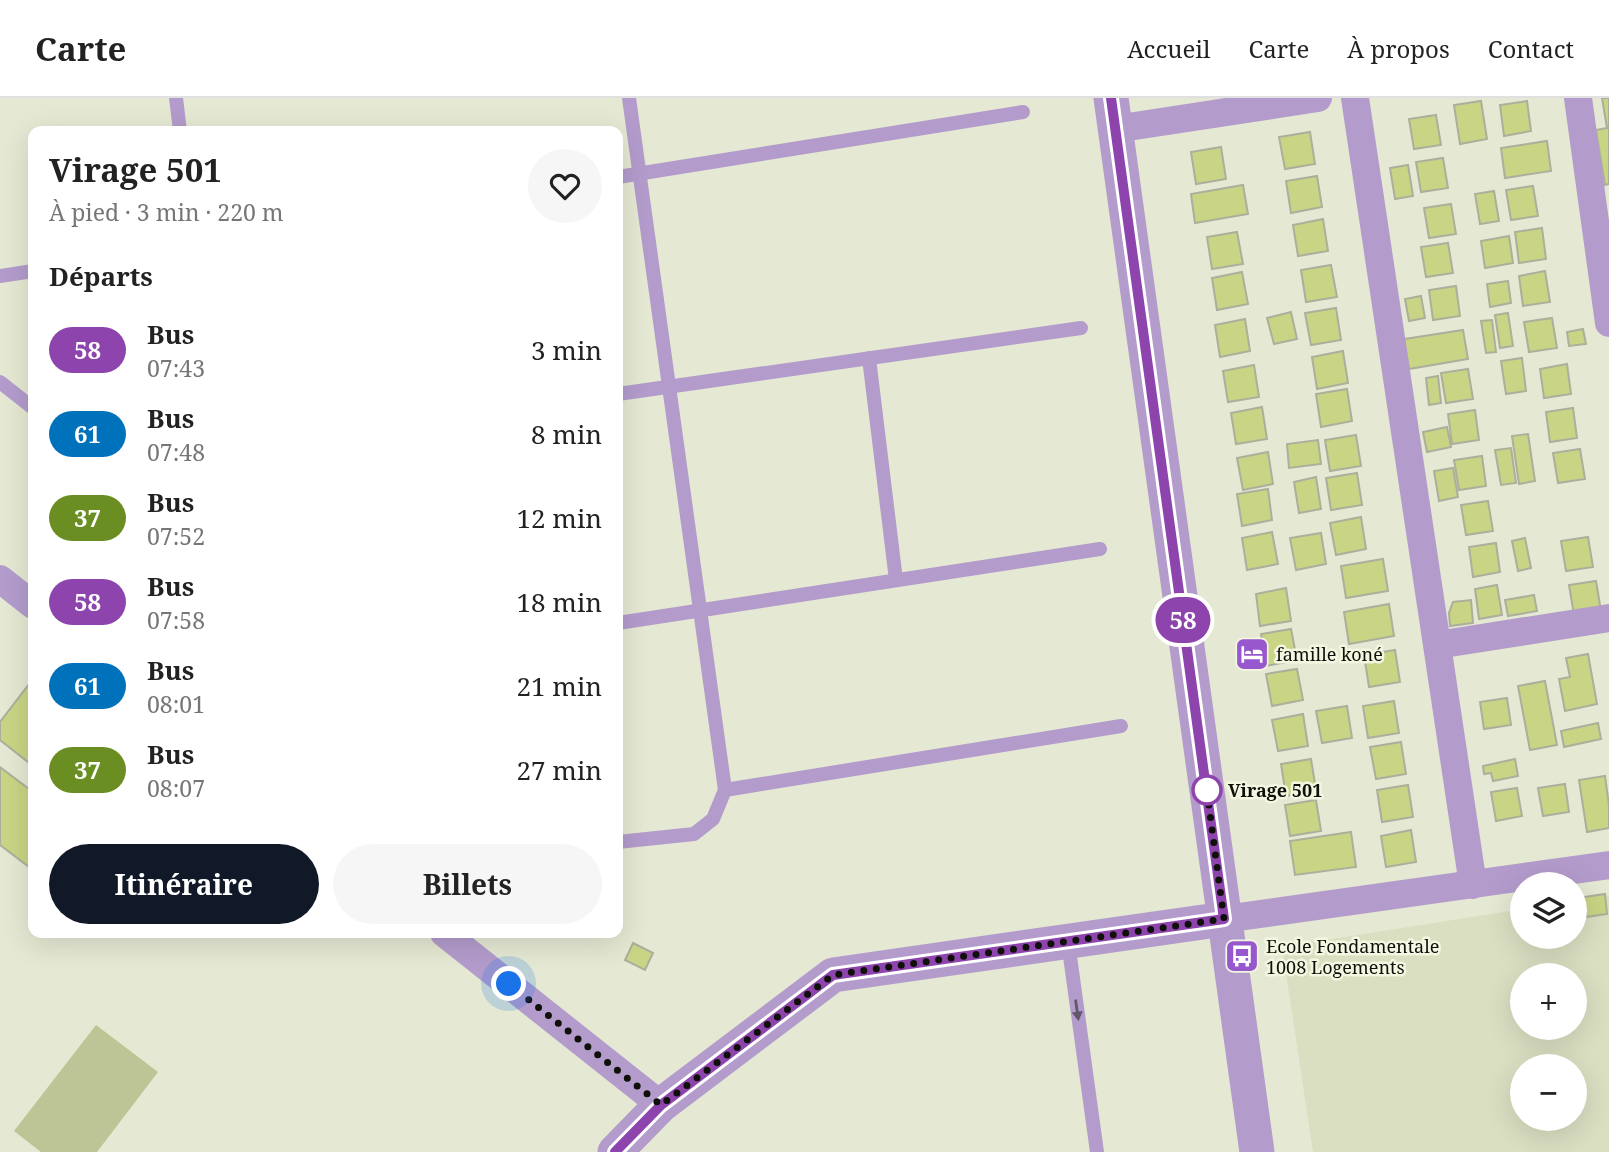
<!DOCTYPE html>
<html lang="fr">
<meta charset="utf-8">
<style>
body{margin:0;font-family:"Noto Serif",serif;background:#f6f6f6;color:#222;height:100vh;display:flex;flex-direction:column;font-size:26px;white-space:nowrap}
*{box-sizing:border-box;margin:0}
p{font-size:23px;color:#767676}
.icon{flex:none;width:38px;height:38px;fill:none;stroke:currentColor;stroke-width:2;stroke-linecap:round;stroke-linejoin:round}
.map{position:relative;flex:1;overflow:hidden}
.details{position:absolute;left:28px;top:28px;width:595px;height:812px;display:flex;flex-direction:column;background:#fff;border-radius:14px;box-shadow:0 7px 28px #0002}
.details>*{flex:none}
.badge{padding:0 14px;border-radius:23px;font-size:24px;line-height:46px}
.buttons{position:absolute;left:1510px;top:774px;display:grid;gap:14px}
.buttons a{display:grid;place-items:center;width:77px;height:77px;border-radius:50%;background:#fff;box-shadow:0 7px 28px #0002;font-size:35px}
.you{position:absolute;width:35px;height:35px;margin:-18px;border:5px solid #fff;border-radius:50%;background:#1a73e8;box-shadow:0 0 0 10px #1a73e833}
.map>.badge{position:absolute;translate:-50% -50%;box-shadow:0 0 0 4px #fff}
h2{padding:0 21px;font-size:26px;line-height:63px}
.round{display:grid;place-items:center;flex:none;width:74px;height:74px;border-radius:37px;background:#f6f6f6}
.summary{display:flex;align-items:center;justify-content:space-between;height:119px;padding:0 21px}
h1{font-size:33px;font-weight:700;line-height:52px}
.button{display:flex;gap:14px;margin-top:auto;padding:14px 21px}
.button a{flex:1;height:80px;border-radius:42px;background:#111827;color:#fff;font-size:28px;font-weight:700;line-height:80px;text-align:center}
.button a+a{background:#f6f6f6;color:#222}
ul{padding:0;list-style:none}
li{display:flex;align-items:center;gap:21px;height:84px;padding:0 21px}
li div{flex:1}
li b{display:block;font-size:26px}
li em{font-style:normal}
li .badge{min-width:77px;font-weight:700;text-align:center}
header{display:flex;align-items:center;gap:42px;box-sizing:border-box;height:98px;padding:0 35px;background:#fff;border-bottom:2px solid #e0e0e0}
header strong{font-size:33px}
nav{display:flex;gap:38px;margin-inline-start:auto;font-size:24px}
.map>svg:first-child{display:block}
</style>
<header>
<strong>Carte</strong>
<nav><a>Accueil</a><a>Carte</a><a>À propos</a><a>Contact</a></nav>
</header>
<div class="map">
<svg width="1609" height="1054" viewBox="0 0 1609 1054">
<rect width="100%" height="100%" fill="#e5e9d3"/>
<path fill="#dadfc2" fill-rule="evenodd" d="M1609 797V1054H1313L1282 849 1522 811V838H1575V803ZM1522 877H1575V929H1522ZM1522 968H1575V1020H1522Z"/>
<path fill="#bdc496" d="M96 927 158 974 97 1054H41L14 1033Z"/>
<path fill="#c9d484" stroke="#acaf9b" stroke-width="2" d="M1602 0H1609V86L1605 87 1596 32 1607 30Z
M1481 3 1487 41 1460 46 1454 7Z
M1527 3 1531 33 1504 38 1500 7Z
M1436 17 1441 47 1414 51 1409 21Z
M1310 34 1315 66 1285 71 1279 39Z
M1547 43 1551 73 1505 80 1501 50Z
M1221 49 1226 81 1196 86 1191 54Z
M1443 60 1448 90 1421 94 1416 64Z
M1408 67 1413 98 1395 101 1390 70Z
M1317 78 1322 109 1291 115 1286 83Z
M1243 87 1248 116 1195 125 1191 96Z
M1533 88 1538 118 1511 122 1506 92Z
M1494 93 1499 123 1480 126 1475 96Z
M1451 106 1456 136 1429 140 1424 110Z
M1323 121 1328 153 1298 158 1293 127Z
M1542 130 1546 161 1519 165 1515 134Z
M1237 134 1243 166 1212 171 1207 139Z
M1509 138 1513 165 1485 170 1481 143Z
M1448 145 1453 175 1426 179 1421 149Z
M1331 167 1337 199 1306 204 1301 172Z
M1545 173 1550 204 1523 208 1519 178Z
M1242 174 1248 206 1217 212 1212 180Z
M1508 183 1511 205 1490 209 1487 186Z
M1456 188 1460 218 1433 222 1429 192Z
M1421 198 1425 220 1409 223 1405 201Z
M1336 210 1341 242 1311 247 1305 215Z
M1291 214 1297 241 1274 246 1267 220Z
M1508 215 1513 248 1500 250 1495 217Z
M1552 220 1557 250 1529 254 1524 224Z
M1245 221 1250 253 1220 259 1215 227Z
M1492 222 1496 254 1486 255 1481 223Z
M1583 231 1586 246 1569 248 1567 234Z
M1463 232 1468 261 1409 271 1404 241Z
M1343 253 1348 285 1317 291 1312 259Z
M1522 260 1526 293 1506 296 1501 263Z
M1567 266 1571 296 1544 300 1540 271Z
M1254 267 1259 299 1228 304 1223 273Z
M1468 271 1473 301 1446 305 1441 275Z
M1438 278 1441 305 1429 307 1426 280Z
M1347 291 1352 323 1321 329 1316 296Z
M1262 309 1267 341 1236 346 1231 315Z
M1573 310 1577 340 1550 344 1546 314Z
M1475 312 1479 342 1452 346 1448 316Z
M1447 329 1451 349 1427 354 1423 334Z
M1528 336 1535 383 1519 386 1512 338Z
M1356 337 1361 368 1330 373 1325 342Z
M1318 342 1321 366 1289 370 1287 346Z
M1511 350 1516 385 1501 387 1495 352Z
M1580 351 1585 381 1558 385 1553 355Z
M1268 354 1273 386 1243 392 1237 360Z
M1482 358 1486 388 1459 392 1454 362Z
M1453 370 1458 399 1439 403 1434 373Z
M1357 375 1362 407 1331 412 1326 380Z
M1316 379 1321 411 1299 415 1294 384Z
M1268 391 1272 422 1242 428 1237 396Z
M1488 403 1493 433 1466 437 1461 407Z
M1361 419 1366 451 1336 457 1330 425Z
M1272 434 1278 466 1247 472 1242 440Z
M1321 435 1326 466 1296 472 1290 440Z
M1588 439 1593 469 1566 473 1561 443Z
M1525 440 1531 470 1518 473 1512 443Z
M1496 445 1500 474 1473 479 1469 449Z
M1383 461 1388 493 1346 500 1341 468Z
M1596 483 1601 513 1574 517 1569 487Z
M1497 487 1502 517 1479 521 1475 491Z
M1286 490 1291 523 1260 528 1256 496Z
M1534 497 1537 513 1508 518 1505 502Z
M1471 502 1473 525 1450 528 1449 515 1453 504Z
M1389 506 1394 538 1349 546 1344 514Z
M1291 531 1297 562 1266 568 1261 536Z
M1395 552 1400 584 1369 589 1364 557Z
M1588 556 1597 606 1565 613 1559 581 1570 579 1566 560Z
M1297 571 1303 602 1272 608 1266 576Z
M33 581V668L0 642V624Z
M1545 583 1557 647 1530 652 1518 588Z
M1507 600 1511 627 1484 631 1480 604Z
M1394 603 1399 635 1368 640 1363 608Z
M1347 608 1352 640 1322 645 1316 613Z
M1303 616 1308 648 1278 653 1272 622Z
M1598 625 1601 641 1564 649 1561 633Z
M1401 644 1406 676 1376 681 1370 649Z
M1311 661 1316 692 1286 698 1281 666Z
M1515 661 1518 678 1493 683 1491 675 1484 676 1483 668Z
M0 669 33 694V772L0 747Z
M1605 678 1609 707V730L1587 734 1579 682Z
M1565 686 1569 714 1543 718 1538 690Z
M1408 687 1413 719 1382 724 1377 692Z
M1517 690 1522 718 1496 723 1491 694Z
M1316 702 1321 733 1290 738 1285 707Z
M1411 732 1416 764 1386 769 1381 738Z
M1351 734 1356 769 1295 777 1290 743Z
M1605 796 1607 816 1586 819 1584 799Z
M633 845 653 855 645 872 625 862Z"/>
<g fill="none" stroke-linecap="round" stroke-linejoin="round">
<path stroke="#b39ccc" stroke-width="14" d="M176 0 180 33
M618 79 1023 14
M0 178 33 173
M869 260 896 482
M0 284 33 310
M618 296 1081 230
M618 525 1100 451
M725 692 1121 628
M618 744 694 736 713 721 725 692 629 0
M1068 844 1097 1054"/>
<path stroke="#b39ccc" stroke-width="28" d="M1355 0 1473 787
M1578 0 1609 225
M1115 31 1318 0
M0 481 33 507
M1437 547 1609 520
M1224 821 1609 767
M444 835 661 1007"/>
<path stroke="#b39ccc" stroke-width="35" d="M1111 0 1257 1054
M615 1054 661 1007 833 877 1224 821"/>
</g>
<defs><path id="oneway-solid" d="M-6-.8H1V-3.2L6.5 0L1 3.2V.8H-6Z" transform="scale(1.75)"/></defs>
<use fill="#61566a" href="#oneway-solid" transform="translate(1077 912) rotate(82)"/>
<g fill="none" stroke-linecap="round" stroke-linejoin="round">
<g stroke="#fff" stroke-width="16">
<path id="line" d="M615 1054 661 1007 833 877 1224 821 1111 0"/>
</g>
<use href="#line" stroke="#8e44ad" stroke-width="10"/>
<path stroke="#0f1009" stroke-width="7" stroke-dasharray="0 12.6" d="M509 886 661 1007 833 877 1224 821 1206 686 1207 692"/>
</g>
<defs>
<g id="hotel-square" transform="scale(1.75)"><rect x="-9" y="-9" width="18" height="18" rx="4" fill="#9757cd" stroke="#f3f6e0"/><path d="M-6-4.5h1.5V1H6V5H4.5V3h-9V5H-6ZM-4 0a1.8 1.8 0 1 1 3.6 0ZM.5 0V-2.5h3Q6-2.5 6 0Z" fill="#fff"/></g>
<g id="bus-square" transform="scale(1.75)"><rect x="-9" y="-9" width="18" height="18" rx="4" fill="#9757cd" stroke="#f3f6e0"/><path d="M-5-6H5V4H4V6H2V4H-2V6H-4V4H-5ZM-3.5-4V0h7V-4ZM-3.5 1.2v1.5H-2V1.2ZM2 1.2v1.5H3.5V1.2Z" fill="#fff"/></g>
</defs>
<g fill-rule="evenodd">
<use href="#hotel-square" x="1252" y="556"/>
<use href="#bus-square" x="1242" y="858"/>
</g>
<circle fill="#fff" stroke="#8e44ad" stroke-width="3.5" cx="1207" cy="692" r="14"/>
<g text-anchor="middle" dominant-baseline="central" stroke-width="5" stroke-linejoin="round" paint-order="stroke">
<g font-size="18" fill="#0f1009" stroke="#f3f6e0" text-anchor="start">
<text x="1276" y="556">famille koné</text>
<text x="1266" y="848">Ecole Fondamentale<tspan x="1266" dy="21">1008 Logements</tspan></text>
</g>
<g font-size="18" font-weight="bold" fill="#0f1009" stroke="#f3f6e0" text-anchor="start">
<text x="1228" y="692">Virage 501</text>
</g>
</g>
</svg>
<div class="buttons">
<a><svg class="icon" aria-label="layers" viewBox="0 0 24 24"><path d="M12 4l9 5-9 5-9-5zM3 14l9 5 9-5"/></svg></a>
<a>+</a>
<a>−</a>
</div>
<div class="you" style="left:509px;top:886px"></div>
<b class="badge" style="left:1183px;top:522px;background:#8e44ad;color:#fff">58</b>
<section class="details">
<div class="summary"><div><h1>Virage 501</h1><p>À pied · 3 min · 220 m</p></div><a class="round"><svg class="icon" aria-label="heart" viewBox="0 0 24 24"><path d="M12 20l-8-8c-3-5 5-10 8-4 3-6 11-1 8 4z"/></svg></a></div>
<h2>Départs</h2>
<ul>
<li><span class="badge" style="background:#8e44ad;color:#fff">58</span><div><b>Bus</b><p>07:43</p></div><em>3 min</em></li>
<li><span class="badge" style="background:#0072bc;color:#fff">61</span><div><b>Bus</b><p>07:48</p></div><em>8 min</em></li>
<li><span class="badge" style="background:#6b8e23;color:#fff">37</span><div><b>Bus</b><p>07:52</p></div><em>12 min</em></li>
<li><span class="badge" style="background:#8e44ad;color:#fff">58</span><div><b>Bus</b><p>07:58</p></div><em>18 min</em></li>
<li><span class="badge" style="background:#0072bc;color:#fff">61</span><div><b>Bus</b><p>08:01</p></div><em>21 min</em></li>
<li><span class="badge" style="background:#6b8e23;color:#fff">37</span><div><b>Bus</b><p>08:07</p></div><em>27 min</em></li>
</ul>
<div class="button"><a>Itinéraire</a><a>Billets</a></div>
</section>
</div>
